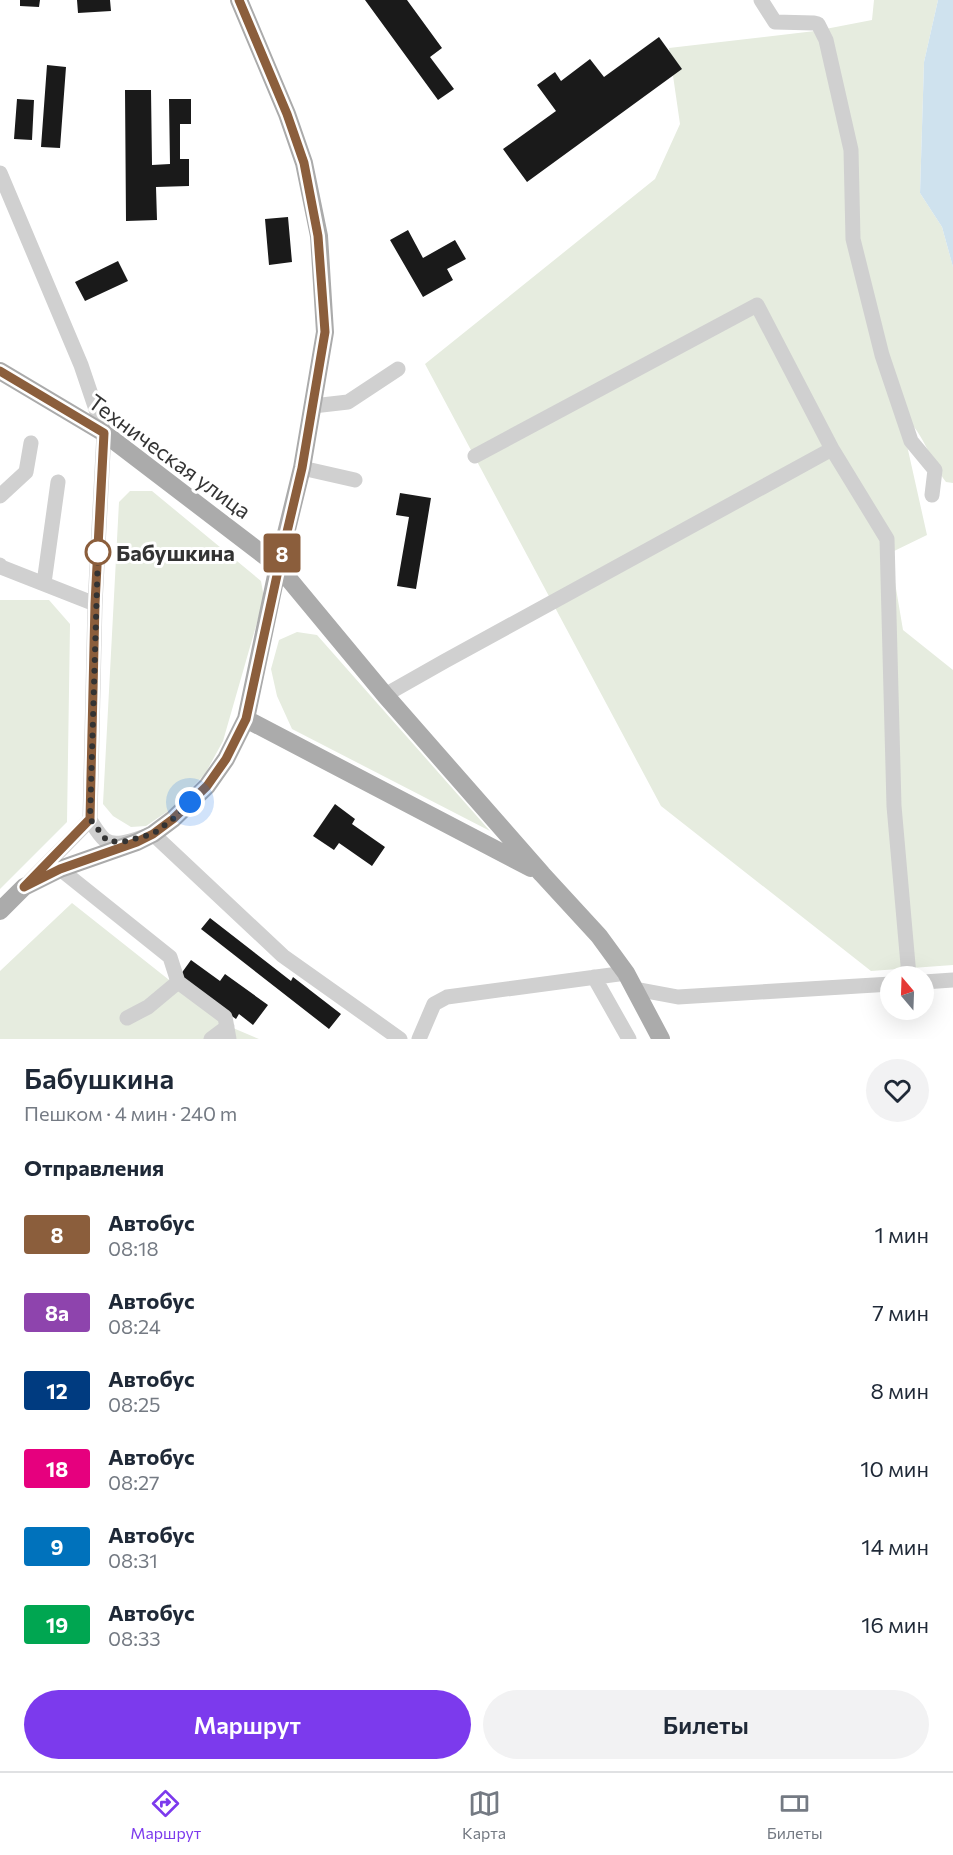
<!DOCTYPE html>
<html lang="ru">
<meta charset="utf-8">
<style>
body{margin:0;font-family:Commissioner,sans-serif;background:#f2f2f3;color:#1f2937;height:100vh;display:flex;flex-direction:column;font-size:22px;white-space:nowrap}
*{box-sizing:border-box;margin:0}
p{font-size:20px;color:#747a83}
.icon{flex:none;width:33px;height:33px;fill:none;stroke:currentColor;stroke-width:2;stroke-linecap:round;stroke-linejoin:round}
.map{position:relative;height:1039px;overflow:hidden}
.panel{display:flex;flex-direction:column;background:#fff;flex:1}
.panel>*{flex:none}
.badge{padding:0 12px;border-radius:4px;font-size:21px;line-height:39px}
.needle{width:39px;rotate:341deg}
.fabs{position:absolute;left:880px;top:966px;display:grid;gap:12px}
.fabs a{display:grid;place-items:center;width:54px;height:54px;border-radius:50%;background:#fff;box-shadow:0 6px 24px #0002;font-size:30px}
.you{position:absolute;width:30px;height:30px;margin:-15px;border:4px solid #fff;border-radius:50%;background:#1a73e8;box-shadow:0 0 0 9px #1a73e833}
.map>.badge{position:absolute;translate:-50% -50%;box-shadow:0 0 0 3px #fff}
h2{padding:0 24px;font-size:22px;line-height:54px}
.round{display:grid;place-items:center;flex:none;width:63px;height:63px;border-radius:32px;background:#f2f2f3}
.overview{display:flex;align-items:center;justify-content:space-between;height:102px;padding:0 24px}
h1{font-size:28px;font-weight:600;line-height:45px}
.action{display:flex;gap:12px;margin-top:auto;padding:12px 24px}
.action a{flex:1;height:69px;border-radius:36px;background:#7c3aed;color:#fff;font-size:24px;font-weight:600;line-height:69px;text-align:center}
.action a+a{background:#f2f2f3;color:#1f2937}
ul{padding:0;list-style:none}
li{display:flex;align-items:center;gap:18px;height:78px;padding:0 24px}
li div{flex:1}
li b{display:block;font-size:22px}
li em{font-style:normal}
li .badge{min-width:66px;font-weight:700;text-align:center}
.dock{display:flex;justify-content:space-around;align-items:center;height:84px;border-top:2px solid #e0e1e3;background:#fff;font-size:16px;color:#747a83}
.dock a{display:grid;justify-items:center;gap:3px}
.dock .current{color:#7c3aed}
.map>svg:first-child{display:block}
</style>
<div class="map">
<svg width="953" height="1039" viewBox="0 0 953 1039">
<rect width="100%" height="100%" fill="#fff"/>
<path fill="#e6ecdf" d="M874 0H938L924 62 920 193 942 227 953 267V483L946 482C930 461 922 427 900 414L927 535 890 553 903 630 953 670V965L871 971 661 806 425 364 655 179 680 124 669 48 815 31 872 20Z
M130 491H152L261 581 264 598 223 741 205 774 171 809 146 826 131 827 113 816 103 804 119 502Z
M0 600H49L70 624 67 822 0 889Z
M297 632 317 635 490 831 292 729 277 696 271 669 279 640Z
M72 903 226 1025 259 1039H0V971Z"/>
<path fill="#cfe2ee" d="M938 0H953V267L942 227 920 193 924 62Z"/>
<path fill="#1a1a1a" d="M20 0H40L39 7 20 6Z
M77 0H110L111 11 78 13Z
M365 0H407L442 48 430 57 454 89 438 100Z
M659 37 682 69 527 182 503 149 556 111 537 85 555 72 561 81 590 59 604 77Z
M47 65 66 67 60 148 41 147Z
M125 90H151L152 165 170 164 169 99H191V124H180V159H189V186L156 187 157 220 126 221Z
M17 99 34 100 32 140 14 139Z
M288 217 292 262 269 265 265 219Z
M408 230 423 258 455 240 466 259 447 269 453 280 423 297 390 240Z
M118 261 128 281 85 301 75 282Z
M400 493 431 498 416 589 397 586 409 517 396 515Z
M335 804 355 819 352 824 385 847 372 866 339 843 334 850 313 836Z
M210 918 291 981 293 977 341 1014 329 1029 201 929Z
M191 960 220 981 225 974 268 1005 253 1025 239 1014 236 1019 178 978Z"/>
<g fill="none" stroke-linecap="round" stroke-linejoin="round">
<path stroke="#d0d0d0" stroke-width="15" d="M761 0 775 22 814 23 818 24 826 40 851 150 853 239 882 355 911 441 935 470 932 495
M0 173 81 365 104 433 95 604 90 820 30 881
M313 406 348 402 398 369
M832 449 887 539 894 806 909 976
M302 468 355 480
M0 496 26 472 31 443
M0 565 1 567 95 604
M44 583 58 482
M385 695 445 661 832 449 757 305 475 456
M90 820C94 826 99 835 105 840 117 849 140 837 153 834L283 956 400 1039
M60 869 170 957 178 982 225 1017 229 1039
M594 977 629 1039
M924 982 953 980
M635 989 678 997 891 984
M127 1018 148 1007 178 982
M211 1039 227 1027
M419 1039 434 1004 447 997 626 973"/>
<path stroke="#ababab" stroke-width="18" d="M0 371 104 433 278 566 385 695 542 874 599 936 626 973 661 1039
M246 719 531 868
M0 911 24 887 60 869 137 842 153 834 173 819 207 786 226 759 246 719 278 566 302 468 325 332 319 236 304 163 287 114 239 0"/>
</g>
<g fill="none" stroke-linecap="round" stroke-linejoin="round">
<g stroke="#fff" stroke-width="14">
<path id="line" d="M0 371 104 433 95 604 90 819 24 887 60 869 137 842 153 834 173 819 207 786 226 759 246 719 279 566 302 468 325 332 318 236 304 163 287 114 239 0"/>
</g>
<use href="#line" stroke="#8b5e3c" stroke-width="9"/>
<path stroke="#333" stroke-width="6" stroke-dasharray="0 10.8" d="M98 552 90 819 107 841 122 842 153 834 173 819 190 802"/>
</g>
<circle fill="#fff" stroke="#8b5e3c" stroke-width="3" cx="98" cy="552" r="12"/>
<g text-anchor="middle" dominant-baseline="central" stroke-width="6" stroke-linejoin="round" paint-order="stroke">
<g font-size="22" fill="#333" stroke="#fff">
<text transform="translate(170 456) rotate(36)">Техническая улица</text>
</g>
<g font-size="22" font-weight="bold" fill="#333" stroke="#fff" text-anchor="start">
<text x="116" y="552">Бабушкина</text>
</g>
</g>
</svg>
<div class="fabs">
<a><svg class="needle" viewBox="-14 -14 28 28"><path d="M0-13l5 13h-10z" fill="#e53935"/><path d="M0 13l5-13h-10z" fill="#747a83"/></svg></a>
</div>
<div class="you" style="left:190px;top:802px"></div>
<b class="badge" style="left:282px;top:553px;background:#8b5e3c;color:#fff">8</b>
</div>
<section class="panel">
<div class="overview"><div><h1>Бабушкина</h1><p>Пешком · 4 мин · 240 m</p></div><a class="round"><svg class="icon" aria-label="heart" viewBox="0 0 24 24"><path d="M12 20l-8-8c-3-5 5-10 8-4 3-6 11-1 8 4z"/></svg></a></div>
<h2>Отправления</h2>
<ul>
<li><span class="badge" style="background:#8b5e3c;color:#fff">8</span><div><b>Автобус</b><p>08:18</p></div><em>1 мин</em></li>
<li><span class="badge" style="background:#8e44ad;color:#fff">8а</span><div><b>Автобус</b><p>08:24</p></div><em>7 мин</em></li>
<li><span class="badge" style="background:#003b80;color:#fff">12</span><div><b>Автобус</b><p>08:25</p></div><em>8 мин</em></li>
<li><span class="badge" style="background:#e6007e;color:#fff">18</span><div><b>Автобус</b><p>08:27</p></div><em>10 мин</em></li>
<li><span class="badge" style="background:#0072bc;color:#fff">9</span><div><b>Автобус</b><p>08:31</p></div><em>14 мин</em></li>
<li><span class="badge" style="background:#00a651;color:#fff">19</span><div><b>Автобус</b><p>08:33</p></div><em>16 мин</em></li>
</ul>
<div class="action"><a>Маршрут</a><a>Билеты</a></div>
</section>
<nav class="dock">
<a class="current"><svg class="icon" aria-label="directions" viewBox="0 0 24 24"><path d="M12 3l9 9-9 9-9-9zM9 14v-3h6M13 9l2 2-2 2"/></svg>Маршрут</a>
<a><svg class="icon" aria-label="map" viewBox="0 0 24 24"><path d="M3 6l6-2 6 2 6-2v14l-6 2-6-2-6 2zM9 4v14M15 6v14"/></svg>Карта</a>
<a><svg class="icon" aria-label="tickets" viewBox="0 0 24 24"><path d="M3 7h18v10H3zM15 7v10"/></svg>Билеты</a>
</nav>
